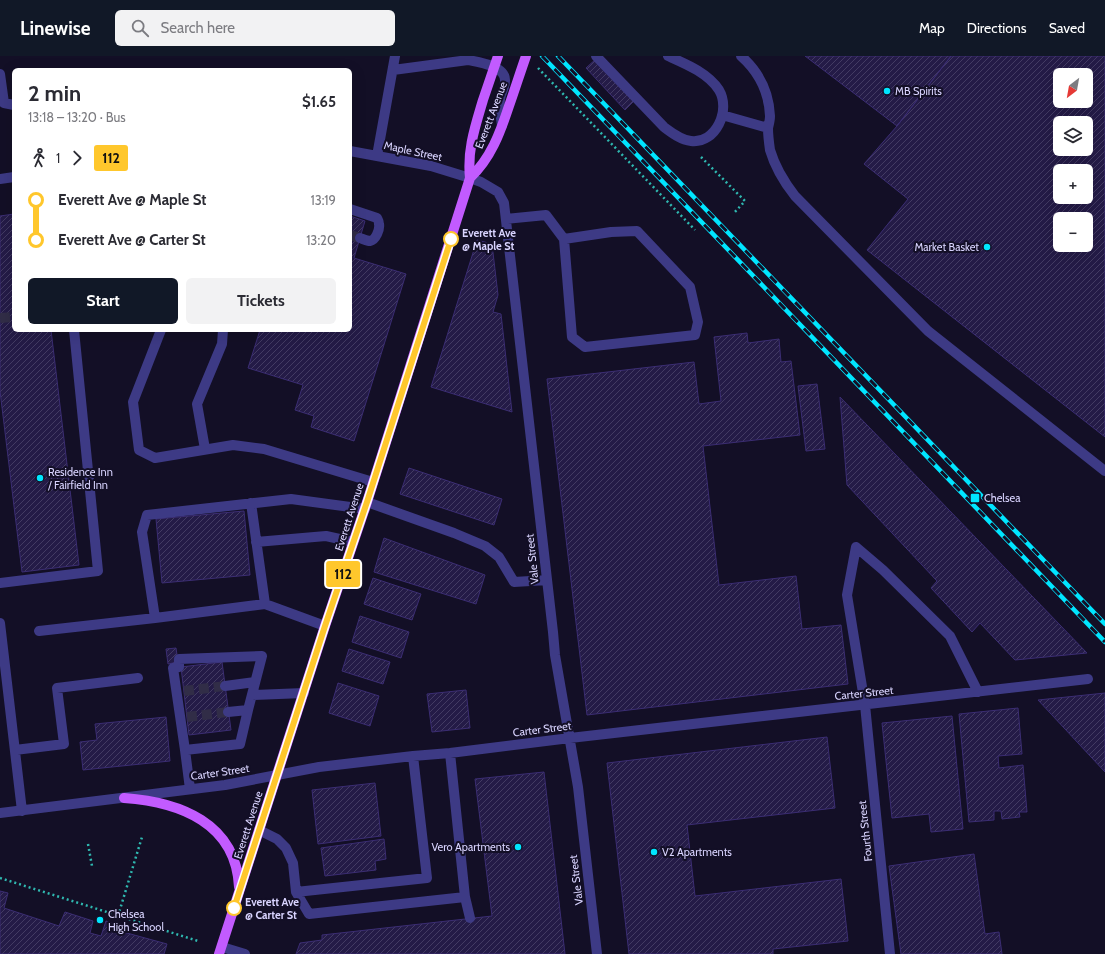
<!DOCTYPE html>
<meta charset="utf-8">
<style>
body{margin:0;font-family:Cabin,sans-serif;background:#f2f2f3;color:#2b2b33;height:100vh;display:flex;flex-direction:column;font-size:15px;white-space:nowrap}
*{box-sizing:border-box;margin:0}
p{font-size:13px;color:#7c7c81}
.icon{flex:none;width:22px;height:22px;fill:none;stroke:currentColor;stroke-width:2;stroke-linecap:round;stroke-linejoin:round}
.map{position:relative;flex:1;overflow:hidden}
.drawer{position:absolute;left:12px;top:12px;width:340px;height:264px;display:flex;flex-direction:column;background:#fff;border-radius:6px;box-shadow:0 4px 16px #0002}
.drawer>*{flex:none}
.badge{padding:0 8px;border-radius:3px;font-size:14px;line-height:26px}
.needle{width:26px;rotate:211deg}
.tools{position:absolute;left:1053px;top:12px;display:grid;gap:8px}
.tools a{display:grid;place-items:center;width:40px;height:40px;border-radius:6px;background:#fff;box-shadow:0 4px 16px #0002;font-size:20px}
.map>.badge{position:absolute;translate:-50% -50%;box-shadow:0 0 0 2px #fff}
.legs{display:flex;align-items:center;gap:6px;height:44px;padding:0 16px;font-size:13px}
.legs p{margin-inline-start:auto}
.headline{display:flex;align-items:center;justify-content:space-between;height:68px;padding:0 16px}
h1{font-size:22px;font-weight:800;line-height:30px}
.action{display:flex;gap:8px;margin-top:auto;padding:8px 16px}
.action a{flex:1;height:46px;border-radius:6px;background:#111827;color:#fff;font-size:16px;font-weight:800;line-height:46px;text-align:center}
.action a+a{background:#f2f2f3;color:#2b2b33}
ul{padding:0 16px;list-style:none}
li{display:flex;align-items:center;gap:14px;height:40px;font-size:15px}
li i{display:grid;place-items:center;width:6px;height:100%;margin:0 5px;background:currentColor}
li i::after{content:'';width:10px;height:10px;margin:-5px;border:3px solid;border-radius:50%;background:#fff}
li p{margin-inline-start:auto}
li:first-child i{background:linear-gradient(#0000 50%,currentColor 0)}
li:last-child i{background:linear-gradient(currentColor 50%,#0000 0)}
header{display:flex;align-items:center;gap:24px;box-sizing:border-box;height:56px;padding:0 20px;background:#111827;color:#fff}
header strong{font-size:19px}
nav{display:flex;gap:22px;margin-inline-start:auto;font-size:14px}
.search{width:280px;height:36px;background:#f2f2f3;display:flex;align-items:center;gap:10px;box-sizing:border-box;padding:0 14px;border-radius:6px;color:#7c7c81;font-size:15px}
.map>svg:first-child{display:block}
</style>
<header>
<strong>Linewise</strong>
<div class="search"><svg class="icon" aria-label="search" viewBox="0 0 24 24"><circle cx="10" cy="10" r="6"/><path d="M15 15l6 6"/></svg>Search here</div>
<nav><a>Map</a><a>Directions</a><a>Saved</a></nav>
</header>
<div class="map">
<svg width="1105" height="898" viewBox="0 0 1105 898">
<defs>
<pattern id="building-hatch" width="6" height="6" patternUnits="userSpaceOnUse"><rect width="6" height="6" fill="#241b47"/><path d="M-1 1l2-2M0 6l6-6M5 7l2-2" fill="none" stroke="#433b63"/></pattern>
</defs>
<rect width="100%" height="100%" fill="#130f26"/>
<path fill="url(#building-hatch)" stroke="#3b2d73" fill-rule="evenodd" d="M805 0H951L897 70Z
M951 0H1105V381L867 194 908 143 864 108 897 70ZM1060 19H1086V45H1060ZM1060 67H1086V93H1060ZM1060 115H1086V141H1060ZM1060 163H1086V189H1060Z
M597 2 636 43 625 54 586 12Z
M14 158V274H51L79 509 22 516 0 335V160Z
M350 160 365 165 354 202 406 218 354 385 311 371 314 360 295 354 303 329 248 312 260 274H350Z
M477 184 492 188 498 239 493 256 501 258 512 356 431 331Z
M747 277 748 287 779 283 781 306 791 305 800 379 703 390 719 529 796 520 802 573 841 569 848 628 587 659 547 323 694 306 699 348 721 345 714 281Z
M817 328 825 393 806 395 798 330Z
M840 341 1087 597 1015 604 980 567 972 576 931 532 937 525 847 429Z
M409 412 502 443 494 469 400 438Z
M244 455 250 519 162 527 156 463Z
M384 482 485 519 476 548 374 516Z
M373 522 421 538 412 564 364 548Z
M360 560 409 576 401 602 352 586Z
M176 592 178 606 168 608 166 593Z
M349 593 390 606 383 628 342 615Z
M222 606 231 674 189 679 181 611Z
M338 627 379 640 370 670 329 657Z
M466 634 470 672 432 676 427 638Z
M1105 637V716L1038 644Z
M1018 652 1022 698 998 700 999 712 1023 709 1027 756H1019L1020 761 1002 763 1001 755H994V764L969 766 959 658Z
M952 660 963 773 931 776 929 758 892 762 882 667Z
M166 661 170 705 83 714 80 686 97 684 95 668Z
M827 681 835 752 687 769 695 840 841 823 848 885 773 893V898H629L607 707Z
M544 716 565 898H296L300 887 322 884V879L492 860 475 723Z
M375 727 381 780 318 788 312 734Z
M384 783 386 803 375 805 376 814 325 820 321 792Z
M974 798 985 878 999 876 1002 898H901L889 810Z
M0 835 8 837 4 852 59 870 65 856 93 865 90 877 101 880 106 865 118 869 116 874 167 888 164 898H0Z"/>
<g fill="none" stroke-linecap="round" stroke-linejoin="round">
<path stroke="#312d47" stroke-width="10" stroke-dasharray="10 5" stroke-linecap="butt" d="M350 179 360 182
M0 262 14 261
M184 635 225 630
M187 661 228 656"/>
<path stroke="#2fb8b0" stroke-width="2.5" stroke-dasharray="2 3" stroke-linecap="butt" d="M538 12 695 174
M701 101 745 145 734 157
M88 788 92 810
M0 822 198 885
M118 860 142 781"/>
<path stroke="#3d3a85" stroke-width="10" d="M596 0 664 71C672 77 681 84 691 85 716 88 731 54 719 34 708 17 686 8 668 0
M741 0C759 16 769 36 770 60 770 64 769 68 768 72 768 79 769 87 770 94 775 111 784 126 795 140L928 275 1105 415
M393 14 468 4C479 6 506 10 505 25 505 31 501 37 500 43 499 52 501 61 502 70
M0 18 4 47 14 49
M722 59 768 72
M350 95 431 110 470 122 481 126 498 136 504 147 553 576 555 599 578 731 597 898
M377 100 395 0
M0 123 14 121
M350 153 377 162C378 164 379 165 379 168 380 173 376 184 370 185 367 185 363 183 360 182
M506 163 546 159 564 183 572 281 585 291 695 279 698 266 690 231 637 175 611 176 564 183
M161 274 133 346 139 394 155 402 233 389 264 393 373 426
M205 393 197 348 222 288 223 274
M367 446 454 477 485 490 499 501 514 526 547 524
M256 486 326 480 353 486
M0 527 98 515 74 274
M265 548 325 570
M155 562 265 548 251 447
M0 567 22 755
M39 575 155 562 142 476 147 459 291 443 365 453
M225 630 255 626
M252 639 304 637
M228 656 248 654
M15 694 64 688 57 632 138 622
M185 694 240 688 248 654 262 600 179 603V611L173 612 185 694 190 733
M0 757 225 729 319 711 413 700 450 697 570 682 1088 623
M259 774 277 783 286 792 293 807 296 836 309 858 465 841 450 697
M296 836 427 822 413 700
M465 841 470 862
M222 891 245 898
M890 898 865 649 847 539 856 491 883 514 950 580 978 636"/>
<path stroke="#c25bff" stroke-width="10" d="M470 122C491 102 500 77 509 50 515 33 520 17 526 0
M124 742C180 746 236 767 239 831
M219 898 325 570 367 446 470 122C467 94 475 71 483 44 488 29 493 15 498 0"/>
<g stroke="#00e5ff" stroke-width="4.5">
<path id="rail" d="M542 0 1105 586
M558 0 1105 568"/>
</g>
<use href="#rail" stroke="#130f26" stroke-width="3" stroke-dasharray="9" stroke-linecap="butt"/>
</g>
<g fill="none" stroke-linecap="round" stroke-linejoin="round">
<g stroke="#fff" stroke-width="9">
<path id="line-1" d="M234 852 325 570 367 446 451 183"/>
</g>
<use href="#line-1" stroke="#ffc72c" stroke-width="6"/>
</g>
<g fill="#00e5ff" stroke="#130f26" stroke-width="1.5">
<circle cx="887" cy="35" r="4"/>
<circle cx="987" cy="191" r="4"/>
<circle cx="40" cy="422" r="4"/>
<rect x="970" y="437" width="10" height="10" rx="2"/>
<circle cx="518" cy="791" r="4"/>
<circle cx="654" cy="796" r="4"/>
<circle cx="100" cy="864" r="4"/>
</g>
<g fill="#fff" stroke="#ffc72c" stroke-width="2">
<circle cx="451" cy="183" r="7"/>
<circle cx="234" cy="852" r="7"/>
</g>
<g text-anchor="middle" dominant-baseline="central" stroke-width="4" stroke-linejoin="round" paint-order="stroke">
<g font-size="11" fill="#d9d4ff" stroke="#130f26" text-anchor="start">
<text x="895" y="35">MB Spirits</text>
<text x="979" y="191" text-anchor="end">Market Basket</text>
<text x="48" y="416">Residence Inn<tspan x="48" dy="13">/ Fairfield Inn</tspan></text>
<text x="984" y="442">Chelsea</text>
<text x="510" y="791" text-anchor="end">Vero Apartments</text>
<text x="662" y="796">V2 Apartments</text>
<text x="108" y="858">Chelsea<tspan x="108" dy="13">High School</tspan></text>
</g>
<g font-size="11" fill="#d9d4ff" stroke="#130f26">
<text transform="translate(491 59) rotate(-69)">Everett Avenue</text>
<text transform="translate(413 95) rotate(12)">Maple Street</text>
<text transform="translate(349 461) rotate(-72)">Everett Avenue</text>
<text transform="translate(532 503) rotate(-96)">Vale Street</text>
<text transform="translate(864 637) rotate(-6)">Carter Street</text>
<text transform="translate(542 673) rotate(-7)">Carter Street</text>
<text transform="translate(220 716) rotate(-8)">Carter Street</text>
<text transform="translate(248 769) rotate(-72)">Everett Avenue</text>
<text transform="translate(865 775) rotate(-96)">Fourth Street</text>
<text transform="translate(576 824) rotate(-97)">Vale Street</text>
</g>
<g font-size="11" font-weight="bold" fill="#d9d4ff" stroke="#130f26" text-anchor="start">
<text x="462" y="177">Everett Ave<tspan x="462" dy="13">@ Maple St</tspan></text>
<text x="245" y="846">Everett Ave<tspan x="245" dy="13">@ Carter St</tspan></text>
</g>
</g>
</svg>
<div class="tools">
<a><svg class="needle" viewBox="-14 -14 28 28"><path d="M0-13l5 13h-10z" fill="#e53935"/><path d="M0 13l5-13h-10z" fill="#7c7c81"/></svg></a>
<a><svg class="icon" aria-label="layers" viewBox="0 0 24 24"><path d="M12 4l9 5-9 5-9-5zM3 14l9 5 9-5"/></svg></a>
<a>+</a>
<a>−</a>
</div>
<b class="badge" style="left:343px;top:518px;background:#ffc72c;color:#111">112</b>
<section class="drawer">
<div class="headline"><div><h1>2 min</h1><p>13:18 – 13:20 · Bus</p></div><b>$1.65</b></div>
<div class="legs"><svg class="icon" aria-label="walk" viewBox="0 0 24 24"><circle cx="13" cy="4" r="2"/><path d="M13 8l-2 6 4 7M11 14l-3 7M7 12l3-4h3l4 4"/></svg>1<svg class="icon" aria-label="forward" viewBox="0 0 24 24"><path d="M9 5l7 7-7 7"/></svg><b class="badge" style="background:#ffc72c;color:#111">112</b></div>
<ul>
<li><i style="color:#ffc72c"></i><b>Everett Ave @ Maple St</b><p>13:19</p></li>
<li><i style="color:#ffc72c"></i><b>Everett Ave @ Carter St</b><p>13:20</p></li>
</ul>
<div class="action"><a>Start</a><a>Tickets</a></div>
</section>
</div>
